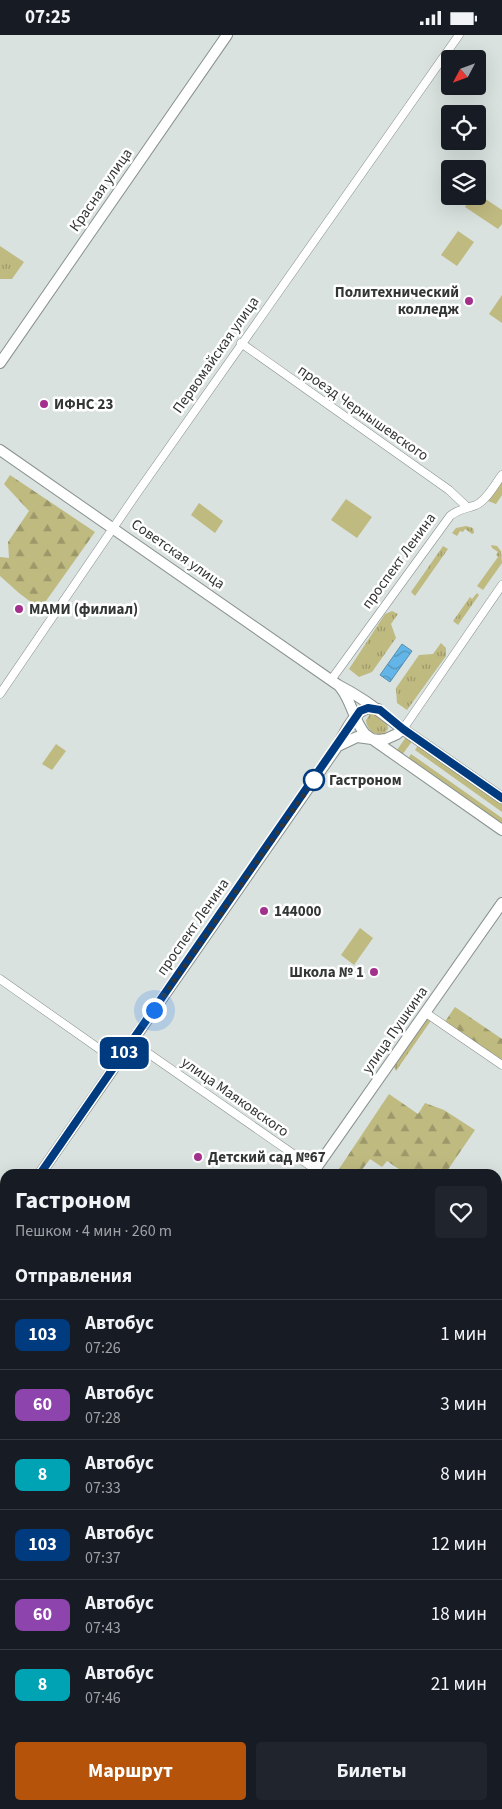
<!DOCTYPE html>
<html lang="ru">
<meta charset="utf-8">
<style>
body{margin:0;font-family:"Source Sans 3",sans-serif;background:#20242c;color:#f1f3f6;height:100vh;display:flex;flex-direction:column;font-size:19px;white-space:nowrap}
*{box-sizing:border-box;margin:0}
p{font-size:16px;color:#9ea1a6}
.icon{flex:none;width:28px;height:28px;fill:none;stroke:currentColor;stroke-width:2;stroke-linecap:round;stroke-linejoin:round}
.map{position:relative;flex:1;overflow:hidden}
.panel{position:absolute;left:0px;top:1134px;width:502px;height:641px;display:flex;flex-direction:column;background:#171b24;border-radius:15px 15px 0 0;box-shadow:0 5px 20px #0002}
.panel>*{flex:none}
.badge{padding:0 10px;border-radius:8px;font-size:18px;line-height:32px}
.needle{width:32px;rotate:229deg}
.buttons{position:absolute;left:441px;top:15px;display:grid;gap:10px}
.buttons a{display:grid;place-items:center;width:45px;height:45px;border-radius:5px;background:#171b24;box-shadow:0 5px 20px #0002;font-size:25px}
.you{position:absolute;width:25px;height:25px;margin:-12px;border:4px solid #fff;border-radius:50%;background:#1a73e8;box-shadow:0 0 0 8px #1a73e833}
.map>.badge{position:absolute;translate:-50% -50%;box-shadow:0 0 0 2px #fff}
h2{padding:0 15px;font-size:19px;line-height:45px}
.round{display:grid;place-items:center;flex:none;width:52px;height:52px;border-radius:5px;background:#20242c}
.summary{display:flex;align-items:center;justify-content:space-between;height:85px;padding:0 15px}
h1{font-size:24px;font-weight:700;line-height:38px}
.action{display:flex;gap:10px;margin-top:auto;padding:10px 15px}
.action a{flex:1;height:58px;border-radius:5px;background:#b45309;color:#fff;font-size:20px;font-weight:700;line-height:58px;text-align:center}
.action a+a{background:#20242c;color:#f1f3f6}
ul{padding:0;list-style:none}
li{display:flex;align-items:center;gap:15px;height:70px;padding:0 15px;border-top:1px solid #363941}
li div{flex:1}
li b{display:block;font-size:19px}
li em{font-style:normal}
li .badge{min-width:55px;font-weight:700;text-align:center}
.status{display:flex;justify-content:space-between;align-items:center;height:35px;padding:0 25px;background:#171b24;direction:ltr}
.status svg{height:14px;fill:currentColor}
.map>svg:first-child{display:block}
</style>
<div class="status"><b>07:25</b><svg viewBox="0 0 49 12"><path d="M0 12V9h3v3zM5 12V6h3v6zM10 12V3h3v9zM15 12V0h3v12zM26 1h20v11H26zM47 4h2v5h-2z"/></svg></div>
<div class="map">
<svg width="502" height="1774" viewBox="0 0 502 1774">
<defs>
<pattern id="grass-tufts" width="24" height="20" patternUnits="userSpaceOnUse" patternTransform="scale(1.25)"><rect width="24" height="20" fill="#bfba80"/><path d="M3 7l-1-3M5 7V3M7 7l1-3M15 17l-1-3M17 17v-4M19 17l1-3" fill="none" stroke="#9c986a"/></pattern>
<pattern id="forest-firs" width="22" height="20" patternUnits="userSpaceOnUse" patternTransform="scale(1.25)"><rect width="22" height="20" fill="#bfba80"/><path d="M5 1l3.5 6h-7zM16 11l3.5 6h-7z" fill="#9c986a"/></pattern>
<pattern id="water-waves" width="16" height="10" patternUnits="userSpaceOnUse" patternTransform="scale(1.25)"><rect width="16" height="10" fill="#62b5e6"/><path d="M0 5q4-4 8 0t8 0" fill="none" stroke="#5194bb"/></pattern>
</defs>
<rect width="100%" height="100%" fill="#d9e2df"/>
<path fill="url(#grass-tufts)" d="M0 211 24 227 12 244H0Z
M466 491 473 493 474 498 472 499 465 494 463 497 460 496 457 501 452 498 456 493Z
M491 510 497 511 501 516 502 528 483 555 477 551 498 522 496 520 498 517 492 513Z
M443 511 448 514 415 561 411 557Z
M477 558 479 560 458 590 453 586 470 562 472 564Z
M392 576 398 579 391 589 396 603 372 637 359 642 349 634 385 579Z
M441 608 446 613V621L407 675 397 668 396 653 419 620 433 619Z
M370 679H375L387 687 388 694 384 699C375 701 366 694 366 685Z
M406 702 413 705 402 720 397 715Z
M428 983 432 984 396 1036 394 1032Z
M502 1301V1332L498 1328V1307Z
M502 1401V1436L498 1433V1407Z"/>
<path fill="url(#forest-firs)" d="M10 440 95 497 41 573 33 576 36 571 19 558 0 541V522L9 523 8 507 29 476 4 449Z
M455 972 502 1004V1026L444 988Z
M389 1059 418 1079 425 1068 444 1075 475 1095 445 1139H406L387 1126 382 1132 370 1124 361 1136H346L339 1134Z
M498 1183 502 1185V1230H498Z
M502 1659V1774H397L401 1770H498V1664Z"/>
<path fill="#bfba80" d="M478 159 502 175V189L498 194 465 172 472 161H478Z
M458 196 474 207 457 231 441 220Z
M502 260V288L489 279Z
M502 447V460L496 469 488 466Z
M346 464 372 482 357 503 331 485Z
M199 468 223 486 215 498 191 480Z
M56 709 66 716 52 735 42 729Z
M419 709 502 768V777L415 715Z
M411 719 502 783V791L408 724Z
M360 893 373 903 354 930 341 920Z
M106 1770H160L157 1774H103Z"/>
<path fill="url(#water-waves)" stroke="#548fb1" d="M402 609 412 616 390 647 380 640Z"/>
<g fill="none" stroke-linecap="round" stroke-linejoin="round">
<g stroke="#89928e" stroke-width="9">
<path id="minor" d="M241 308 449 455 467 472
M331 645 450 481C458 474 466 474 476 470 487 465 495 449 502 440
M0 659 135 461 459 0
M403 694 502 550
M0 944 118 1027
M426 978 502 1030
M132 1007 322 1139
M498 1510 502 1504
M498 1530 502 1533
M0 1588 5 1581
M498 1627 502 1630
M348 1774 352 1770"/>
</g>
<g stroke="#89928e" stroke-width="12">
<path id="major" d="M0 328 227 0
M0 415 338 650C364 663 381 678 404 695 437 718 469 740 502 763
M340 652C352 666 353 685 365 699L502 795
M338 711 357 702 379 705 386 704 397 699 403 694
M40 1139 337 712C345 697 357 667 378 674
M312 1139 502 868
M0 1197 5 1190
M0 1409 5 1413"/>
</g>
<g stroke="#89928e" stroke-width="13">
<path id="highway" d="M498 1648 502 1643
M383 1774 387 1770"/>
</g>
<use href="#minor" stroke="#fff" stroke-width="8"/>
<use href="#major" stroke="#fff" stroke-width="10"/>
<use href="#highway" stroke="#fff" stroke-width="11"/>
</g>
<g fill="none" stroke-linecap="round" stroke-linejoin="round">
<g stroke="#fff" stroke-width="11">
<path id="line" d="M40 1139 360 676 368 673 380 675 403 694 502 763"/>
</g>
<use href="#line" stroke="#003b80" stroke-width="8"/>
<path stroke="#333635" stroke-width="5" stroke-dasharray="0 9" d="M154 975 314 745"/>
</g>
<g fill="#a3318c" stroke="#fff" stroke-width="2">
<circle cx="469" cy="266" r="5"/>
<circle cx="44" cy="369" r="5"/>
<circle cx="19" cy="574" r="5"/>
<circle cx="264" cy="876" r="5"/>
<circle cx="374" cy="937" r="5"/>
<circle cx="198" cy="1122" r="5"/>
</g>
<circle fill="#fff" stroke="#003b80" stroke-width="2.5" cx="314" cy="745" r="10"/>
<g text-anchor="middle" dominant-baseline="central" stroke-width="5" stroke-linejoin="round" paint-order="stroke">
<g font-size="15" fill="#333635" stroke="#fff">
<text transform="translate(101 155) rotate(-55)">Красная улица</text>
<text transform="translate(216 320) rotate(-55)">Первомайская улица</text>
<text transform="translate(363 378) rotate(35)">проезд Чернышевского</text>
<text transform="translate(178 519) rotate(35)">Советская улица</text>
<text transform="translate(399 526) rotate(-54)">проспект Ленина</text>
<text transform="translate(193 892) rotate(-55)">проспект Ленина</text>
<text transform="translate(395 995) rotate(-55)">улица Пушкина</text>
<text transform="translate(235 1062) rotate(35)">улица Маяковского</text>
</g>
<g font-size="15" font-weight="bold" fill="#333635" stroke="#fff" text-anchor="start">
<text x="459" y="257" text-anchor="end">Политехнический<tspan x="459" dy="17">колледж</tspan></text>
<text x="54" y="369">ИФНС 23</text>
<text x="29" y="574">МАМИ (филиал)</text>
<text x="274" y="876">144000</text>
<text x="364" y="937" text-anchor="end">Школа № 1</text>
<text x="208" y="1122">Детский сад №67</text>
</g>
<g font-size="15" font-weight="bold" fill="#333635" stroke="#fff" text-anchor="start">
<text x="329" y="745">Гастроном</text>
</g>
</g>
</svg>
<div class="buttons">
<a><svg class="needle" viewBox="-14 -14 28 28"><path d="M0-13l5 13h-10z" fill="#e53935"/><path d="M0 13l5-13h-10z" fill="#9ea1a6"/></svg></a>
<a><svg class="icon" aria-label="locate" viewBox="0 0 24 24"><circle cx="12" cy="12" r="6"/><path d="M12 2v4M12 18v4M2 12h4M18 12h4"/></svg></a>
<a><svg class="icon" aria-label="layers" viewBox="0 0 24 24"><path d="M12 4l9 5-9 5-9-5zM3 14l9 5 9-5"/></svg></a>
</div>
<div class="you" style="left:154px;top:975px"></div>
<b class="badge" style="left:124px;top:1018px;background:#003b80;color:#fff">103</b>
<section class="panel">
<div class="summary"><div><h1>Гастроном</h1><p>Пешком · 4 мин · 260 m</p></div><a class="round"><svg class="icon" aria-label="heart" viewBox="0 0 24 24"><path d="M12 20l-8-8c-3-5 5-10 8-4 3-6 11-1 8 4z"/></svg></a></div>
<h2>Отправления</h2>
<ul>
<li><span class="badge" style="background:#003b80;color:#fff">103</span><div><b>Автобус</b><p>07:26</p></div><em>1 мин</em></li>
<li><span class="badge" style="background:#8e44ad;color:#fff">60</span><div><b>Автобус</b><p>07:28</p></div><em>3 мин</em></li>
<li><span class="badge" style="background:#00a3b4;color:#fff">8</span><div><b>Автобус</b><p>07:33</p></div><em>8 мин</em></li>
<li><span class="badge" style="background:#003b80;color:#fff">103</span><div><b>Автобус</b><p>07:37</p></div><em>12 мин</em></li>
<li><span class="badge" style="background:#8e44ad;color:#fff">60</span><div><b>Автобус</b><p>07:43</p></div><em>18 мин</em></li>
<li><span class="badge" style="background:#00a3b4;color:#fff">8</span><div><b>Автобус</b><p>07:46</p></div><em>21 мин</em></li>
</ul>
<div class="action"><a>Маршрут</a><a>Билеты</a></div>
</section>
</div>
